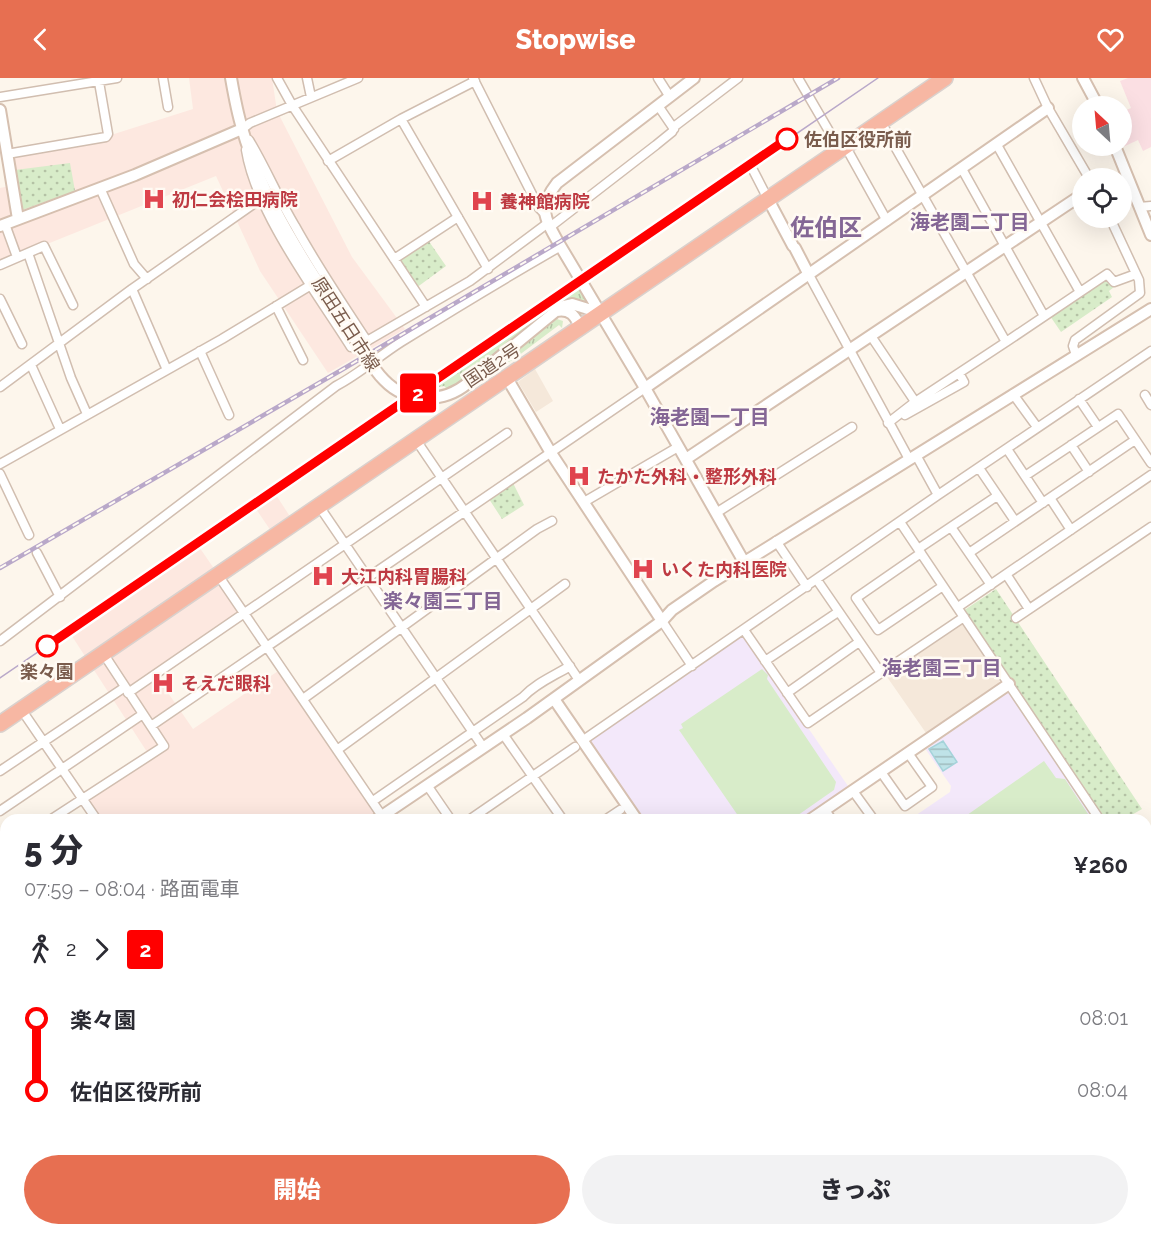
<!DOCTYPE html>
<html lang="ja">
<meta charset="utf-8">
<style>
body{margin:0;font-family:Raleway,"Noto Sans JP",sans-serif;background:#f2f2f3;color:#2b2b33;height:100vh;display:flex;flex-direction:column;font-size:22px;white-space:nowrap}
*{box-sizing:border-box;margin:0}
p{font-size:20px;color:#7c7c81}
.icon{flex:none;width:33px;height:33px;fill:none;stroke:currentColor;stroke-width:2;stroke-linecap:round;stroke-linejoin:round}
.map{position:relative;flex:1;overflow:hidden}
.panel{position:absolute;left:0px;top:736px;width:1152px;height:422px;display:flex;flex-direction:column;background:#fff;border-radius:18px 18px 0 0;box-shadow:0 6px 24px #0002}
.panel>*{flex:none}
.badge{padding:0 12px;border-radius:4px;font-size:21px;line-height:39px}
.needle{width:39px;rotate:334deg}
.controls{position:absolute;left:1072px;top:18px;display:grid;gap:12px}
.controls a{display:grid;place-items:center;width:60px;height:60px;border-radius:50%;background:#fff;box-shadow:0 6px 24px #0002;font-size:30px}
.map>.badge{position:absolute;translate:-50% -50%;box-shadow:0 0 0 3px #fff}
.legs{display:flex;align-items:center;gap:9px;height:66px;padding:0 24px;font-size:20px}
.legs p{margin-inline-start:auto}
.overview{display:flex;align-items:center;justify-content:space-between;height:102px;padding:0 24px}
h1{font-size:33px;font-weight:800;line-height:45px}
.button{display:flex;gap:12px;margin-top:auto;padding:12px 24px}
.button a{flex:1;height:69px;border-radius:36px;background:#e76f51;color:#fff;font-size:24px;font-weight:800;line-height:69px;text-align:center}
.button a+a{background:#f2f2f3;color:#2b2b33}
ul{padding:0 24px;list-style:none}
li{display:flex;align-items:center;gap:21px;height:72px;font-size:22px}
li i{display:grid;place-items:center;width:9px;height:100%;margin:0 8px;background:currentColor}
li i::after{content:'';width:15px;height:15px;margin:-8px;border:4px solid;border-radius:50%;background:#fff}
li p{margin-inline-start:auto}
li:first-child i{background:linear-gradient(#0000 50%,currentColor 0)}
li:last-child i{background:linear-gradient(currentColor 50%,#0000 0)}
header{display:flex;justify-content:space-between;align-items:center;height:78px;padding:0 24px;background:#e76f51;color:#fff;font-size:27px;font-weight:800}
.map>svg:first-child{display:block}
</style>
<header><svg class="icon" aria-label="back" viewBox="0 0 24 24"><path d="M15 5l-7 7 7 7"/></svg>Stopwise<svg class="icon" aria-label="heart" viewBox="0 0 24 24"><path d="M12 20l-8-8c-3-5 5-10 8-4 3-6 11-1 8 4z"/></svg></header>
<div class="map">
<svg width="1151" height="1157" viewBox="0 0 1151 1157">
<defs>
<pattern id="grass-tufts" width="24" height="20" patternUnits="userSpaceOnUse" patternTransform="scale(1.5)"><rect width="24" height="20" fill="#d8ecc9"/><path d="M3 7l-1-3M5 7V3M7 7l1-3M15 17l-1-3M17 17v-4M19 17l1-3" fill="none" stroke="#b4c2a5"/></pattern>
<pattern id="park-dots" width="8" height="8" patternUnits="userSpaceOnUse" patternTransform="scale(1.5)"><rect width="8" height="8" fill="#d8ecc9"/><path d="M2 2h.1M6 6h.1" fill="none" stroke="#b4c2a5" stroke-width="1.8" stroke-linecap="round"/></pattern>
<pattern id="water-rules" width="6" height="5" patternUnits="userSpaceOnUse" patternTransform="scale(1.5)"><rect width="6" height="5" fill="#bfe3e8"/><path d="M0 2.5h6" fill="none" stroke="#a0bbbe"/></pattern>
</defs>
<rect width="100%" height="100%" fill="#fdf6ec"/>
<path fill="#f5e8da" d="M535 291 553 323 536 334 518 304Z
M958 546 963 547 1000 602 999 605 926 655 885 596Z"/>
<path fill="#fde8e0" d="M189 0H272L277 33 352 179 405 251 328 295 260 193 216 98 0 185V110L15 107 12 81 14 77 111 57 193 31Z
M276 417 291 440 271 453 256 431Z
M195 463 244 534 155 596 193 651 281 591 383 737 375 742H97L83 721 149 677 68 552Z"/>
<path fill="#f3e8fa" d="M741 557 745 558 848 708 799 742H641L589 667 591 662Z
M1004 614 1009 615 1095 742H909L950 714 951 708 924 669Z
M468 1152H621L614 1157H478Z"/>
<path fill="#fbdfe3" d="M1128 0H1151V69L1143 73 1138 62 1123 69 1122 67V34L1131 30 1120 3Z"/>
<path fill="url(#grass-tufts)" d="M579 207 589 226 556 225 459 306 447 311 444 308 425 312Z
M557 241 563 243 562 250 559 247 514 281 485 298Z"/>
<path fill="url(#park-dots)" d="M70 85 75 113 22 132 15 92Z
M428 162 446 188 416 210 398 182Z
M1111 203 1114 209 1109 213 1112 219 1061 254 1050 238 1099 204Z
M513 405 524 427 502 441 489 421Z
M996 511 1142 731 1123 742H1104L963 533Z
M4 1084 6 1085V1128L4 1131 0 1129V1090Z"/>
<path fill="#d8ecc9" d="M762 591 768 597 767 601 836 704 834 712 791 742H741L679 652 683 650 681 646Z
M1044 683 1056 700 1065 701 1092 742H960Z"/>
<path fill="url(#water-rules)" stroke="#a5d3da" stroke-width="1.5" d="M943 663 957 684 943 693 929 671Z
M1151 767V832C1142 819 1144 781 1151 767Z
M1146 835 1151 842V1157H637L644 1152H1146Z
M0 862 6 875V995L0 992Z
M286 1152H414L424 1157H295Z"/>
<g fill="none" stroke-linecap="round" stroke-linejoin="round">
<g stroke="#d1beb0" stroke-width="11">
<path id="street" d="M163 0 168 29
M277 0 292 27 426 229
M307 0 311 19
M473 0 539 130 545 136
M658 0 670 19
M798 0 840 72 848 73 887 143
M1034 0 1048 30 1089 100
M0 19 117 0
M659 29 674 51
M401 41 488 191
M881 44 1006 264 915 324 888 345
M242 51 250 45 358 0
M249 62C266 90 278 120 295 148 317 188 342 225 367 263
M997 67 1080 214
M246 72C256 135 317 215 351 269L367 263 470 203 548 145
M7 76 106 59 108 56 99 4
M328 83 401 41 475 3
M962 91 1044 238
M753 92 769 123
M100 110 134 186 147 201
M1139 129 1151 128
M5 146 17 179
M550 149 656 67 672 54 675 48 738 0
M28 175 71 300 87 336
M394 181 458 139
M0 187 44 168 73 227
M809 197 909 381
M132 211 167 292
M0 221 22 266
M276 228 303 282
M871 258 918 328
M1006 264 1107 196 1114 204 1136 196
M200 273 229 337
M1076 277 1073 268 1075 262 1140 215 1139 202 1110 140
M31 287 60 351
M0 309 132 211 262 120
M1013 316 1037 349
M1145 317 1151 327
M1079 321 1098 349
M905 337 964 304 959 295
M416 362 579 602
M1071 367 1089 394
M1007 371 1043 425
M916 377 938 417
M0 386 222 261 311 207
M979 390 1015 443
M0 396 29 457
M1025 398 1118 336 1151 385
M1050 420 1071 452
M584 424 678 369
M319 428 483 669
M716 435 852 349
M900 444 1100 742
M951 449 991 507
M776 463 807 509
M918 471 997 418
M37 475 60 519
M921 475 856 520 878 552 943 508
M969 475 1135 362
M1006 496 1029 531
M218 497 382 738
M958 529 1151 397
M1016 540 1151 449
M662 543 692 588
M744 552 808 645 881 595 817 502
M0 563 336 308C359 296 379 278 401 264 454 231 507 199 561 168
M765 583 838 534
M881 595 964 539
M128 615 507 355
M787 615 859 564
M303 621 537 451 552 443
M21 631 97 742
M151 648 645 310
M503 656 563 742
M582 663 938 417 1151 273
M337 672 565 506
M0 693 125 609
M881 694 905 728 932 709 908 675
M427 707 451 742
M853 713 874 742
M373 723 523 619C536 605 554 598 570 588
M825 732 832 742
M0 733 143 636
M50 742 164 668 103 575
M469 742 575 669
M605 742 620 732
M0 775 6 771
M0 802 6 798
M0 852 6 866
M0 1076 6 1081
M234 1152 243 1157
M453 1152 463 1157
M71 1157 76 1152
M330 1157 333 1152
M623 1157 630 1152"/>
</g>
<g stroke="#d6c0b0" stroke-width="14">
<path id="secondary" d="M231 0C234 17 237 34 242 50 257 104 286 154 316 201
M694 0 557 105C538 129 544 139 558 164L645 310 744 484
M1083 0 1098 28
M0 32 18 141
M1115 68 1151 157
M769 123 793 168
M0 148 135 97 242 51
M795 170 809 197
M559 229 572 226 601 235
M507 300 551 375 662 543
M468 305 556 233C570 230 576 238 580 250
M645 310 1048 30
M686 381 1083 116
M554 621 637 742
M376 742 527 640 662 543 672 532 714 503 1151 231
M810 742 1009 606
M0 996 6 992
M1149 1157 1151 1155"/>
</g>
<g stroke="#dad1cd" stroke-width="18">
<path id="highway" d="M0 646 945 0"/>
</g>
<use href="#street" stroke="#fff" stroke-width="8"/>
<use href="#secondary" stroke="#fff" stroke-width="10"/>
<use href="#highway" stroke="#f7b7a3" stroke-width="15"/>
<path stroke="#b9a8c9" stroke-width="1.5" d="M0 600 878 0"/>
<g stroke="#b9a8c9" stroke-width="4.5">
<path id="rail" d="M0 490 338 294 838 0"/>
</g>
<use href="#rail" stroke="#fffaf3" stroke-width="2" stroke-dasharray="7" stroke-linecap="butt"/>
<g stroke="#d6c0b0" stroke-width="14" stroke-linecap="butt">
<path id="secondary-bridge" d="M316 201C329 220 342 240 354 260 364 274 372 290 384 302 407 326 444 325 468 305"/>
</g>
<use href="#secondary-bridge" stroke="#fff" stroke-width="10"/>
</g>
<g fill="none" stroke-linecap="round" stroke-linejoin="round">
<g stroke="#fff" stroke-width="14">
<path id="line-1" d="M47 568 787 61"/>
</g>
<use href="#line-1" stroke="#f00" stroke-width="9"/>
</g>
<defs>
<g id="hospital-bare" transform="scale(1.8)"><path d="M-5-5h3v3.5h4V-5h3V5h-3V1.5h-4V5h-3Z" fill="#e0444e" stroke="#fffaf3" stroke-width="2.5" paint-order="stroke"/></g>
</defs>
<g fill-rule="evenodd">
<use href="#hospital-bare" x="154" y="121"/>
<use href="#hospital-bare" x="482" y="123"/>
<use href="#hospital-bare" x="579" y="398"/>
<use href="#hospital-bare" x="643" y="491"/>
<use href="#hospital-bare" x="323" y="498"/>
<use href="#hospital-bare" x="163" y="605"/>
</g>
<g fill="#fff" stroke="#f00" stroke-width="3">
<circle cx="787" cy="61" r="10"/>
<circle cx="47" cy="568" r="10"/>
</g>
<g text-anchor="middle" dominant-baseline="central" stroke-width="5" stroke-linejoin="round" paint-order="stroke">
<g font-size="18" font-weight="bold" fill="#7a5c4d" stroke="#fffaf3" text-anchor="start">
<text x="804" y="61">佐伯区役所前</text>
<text x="47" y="593" text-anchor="middle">楽々園</text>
</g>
<g font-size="18" font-weight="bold" fill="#be3a42" stroke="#fffaf3" text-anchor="start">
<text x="172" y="121">初仁会桧田病院</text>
<text x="500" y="123">養神館病院</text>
<text x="597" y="398">たかた外科・整形外科</text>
<text x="661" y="491">いくた内科医院</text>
<text x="341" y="498">大江内科胃腸科</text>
<text x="181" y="605">そえだ眼科</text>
</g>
<g font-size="18" fill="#7a5c4d" stroke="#fffaf3">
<text transform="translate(346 246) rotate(57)">原田五日市線</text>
<text transform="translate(492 287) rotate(-34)">国道2号</text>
</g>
<g font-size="20" font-weight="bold" fill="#846695" stroke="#fffaf3">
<text x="970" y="144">海老園二丁目</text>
<text x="710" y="339">海老園一丁目</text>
<text x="443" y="523">楽々園三丁目</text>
<text x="942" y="590">海老園三丁目</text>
</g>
<g font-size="24" font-weight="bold" fill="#846695" stroke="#fffaf3">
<text x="826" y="149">佐伯区</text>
</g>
</g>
</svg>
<div class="controls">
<a><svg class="needle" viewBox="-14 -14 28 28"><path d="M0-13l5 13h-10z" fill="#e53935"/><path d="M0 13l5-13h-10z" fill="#7c7c81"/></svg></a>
<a><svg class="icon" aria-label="locate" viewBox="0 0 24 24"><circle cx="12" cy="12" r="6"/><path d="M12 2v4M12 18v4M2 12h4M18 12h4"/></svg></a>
</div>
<b class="badge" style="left:418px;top:315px;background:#f00;color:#fff">2</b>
<section class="panel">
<div class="overview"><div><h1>5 分</h1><p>07:59 – 08:04 · 路面電車</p></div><b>¥260</b></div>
<div class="legs"><svg class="icon" aria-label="walk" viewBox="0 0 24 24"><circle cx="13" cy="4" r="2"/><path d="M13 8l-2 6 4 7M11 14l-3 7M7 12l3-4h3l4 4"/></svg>2<svg class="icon" aria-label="forward" viewBox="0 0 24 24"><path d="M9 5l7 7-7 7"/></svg><b class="badge" style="background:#f00;color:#fff">2</b></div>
<ul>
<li><i style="color:#f00"></i><b>楽々園</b><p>08:01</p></li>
<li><i style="color:#f00"></i><b>佐伯区役所前</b><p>08:04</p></li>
</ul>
<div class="button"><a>開始</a><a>きっぷ</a></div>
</section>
</div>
